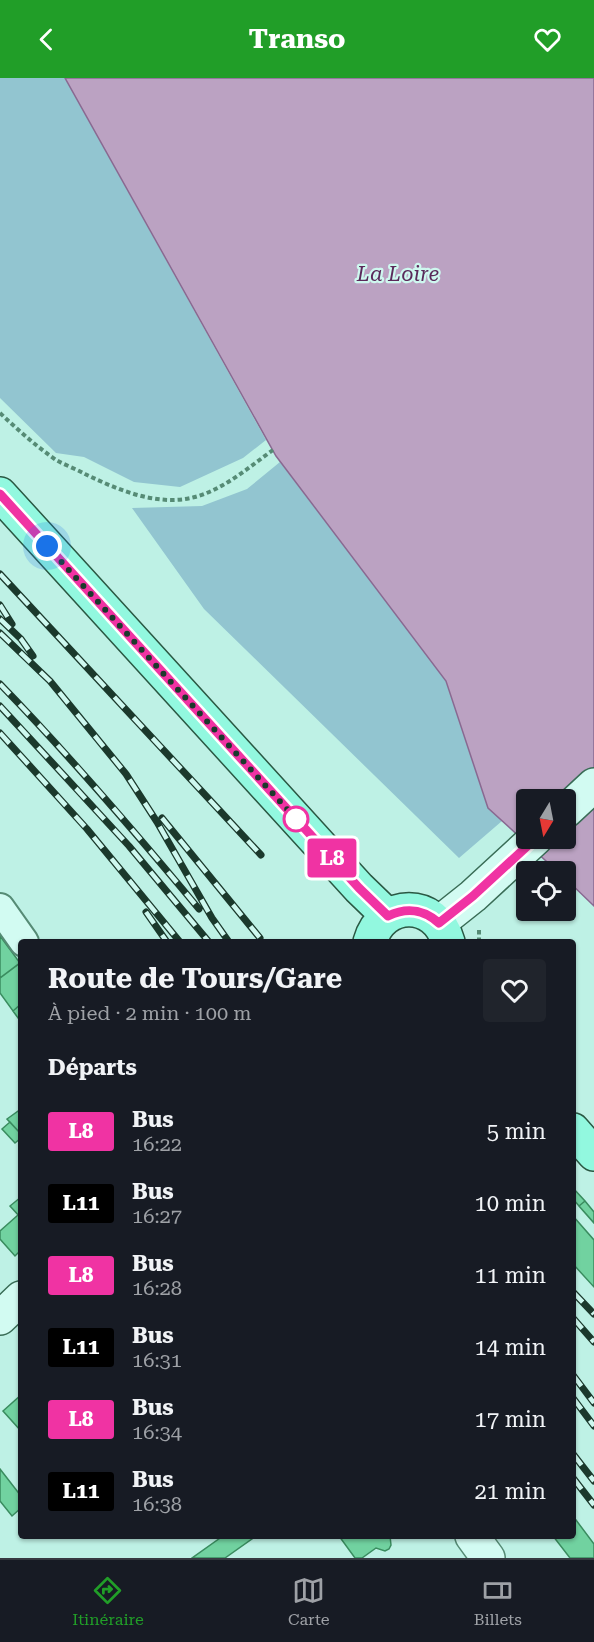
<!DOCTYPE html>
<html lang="fr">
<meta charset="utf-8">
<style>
body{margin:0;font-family:"Roboto Serif",serif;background:#20242c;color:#f1f3f6;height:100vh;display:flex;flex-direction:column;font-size:22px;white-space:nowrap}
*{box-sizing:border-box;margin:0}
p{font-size:20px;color:#9ea1a6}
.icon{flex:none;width:33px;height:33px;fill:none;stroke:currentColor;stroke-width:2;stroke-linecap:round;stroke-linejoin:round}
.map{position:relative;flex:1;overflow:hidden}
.side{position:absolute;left:18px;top:861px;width:558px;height:600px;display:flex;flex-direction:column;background:#171b24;border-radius:6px;box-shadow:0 2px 4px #0004}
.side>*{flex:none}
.badge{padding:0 12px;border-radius:4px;font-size:21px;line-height:39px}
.needle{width:39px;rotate:190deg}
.tools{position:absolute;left:516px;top:711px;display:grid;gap:12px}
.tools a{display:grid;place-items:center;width:60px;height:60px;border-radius:6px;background:#171b24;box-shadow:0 2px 4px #0004;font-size:30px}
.you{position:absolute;width:30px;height:30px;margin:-15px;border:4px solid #fff;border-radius:50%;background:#1a73e8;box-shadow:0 0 0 9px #1a73e833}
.map>.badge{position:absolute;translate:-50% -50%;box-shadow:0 0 0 3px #fff}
h2{padding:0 30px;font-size:22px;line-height:54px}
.round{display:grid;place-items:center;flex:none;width:63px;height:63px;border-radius:6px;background:#20242c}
.overview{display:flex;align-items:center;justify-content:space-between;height:102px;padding:0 30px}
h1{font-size:28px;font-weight:700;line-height:45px}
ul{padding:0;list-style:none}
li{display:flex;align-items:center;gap:18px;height:72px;padding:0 30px}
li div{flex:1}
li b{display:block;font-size:22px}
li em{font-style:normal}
li .badge{min-width:66px;font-weight:700;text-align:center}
header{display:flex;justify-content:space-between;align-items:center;height:78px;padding:0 30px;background:#219e28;color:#fff;font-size:27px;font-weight:700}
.tabs{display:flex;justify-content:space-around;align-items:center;height:84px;border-top:2px solid #363941;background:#171b24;font-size:16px;color:#9ea1a6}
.tabs a{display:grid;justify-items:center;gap:3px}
.tabs .active{color:#219e28}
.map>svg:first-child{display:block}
</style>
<header><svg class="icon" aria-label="back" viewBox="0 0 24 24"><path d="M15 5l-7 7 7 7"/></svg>Transo<svg class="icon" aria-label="heart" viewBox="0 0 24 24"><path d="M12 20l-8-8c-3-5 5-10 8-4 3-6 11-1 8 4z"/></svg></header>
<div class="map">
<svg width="594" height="1480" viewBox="0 0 594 1480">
<rect width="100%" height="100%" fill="#bef1e5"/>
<path fill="#92c5d0" d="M0 0H65L266 362 243 380 180 409 134 404 84 379 56 375 0 320Z
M280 384 446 603 488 729 502 743 459 780 204 531 132 430 202 428 247 411Z"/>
<path fill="#bba2c2" stroke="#896991" stroke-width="1.5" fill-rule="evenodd" d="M65 0H594V828L566 801V794L557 793 488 730 446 603 276 378ZM526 722H566V760H526Z"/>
<path fill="#71d2a0" stroke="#3a8c5f" stroke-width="1.5" d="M0 858 20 885 0 900Z
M20 885 21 887V926L13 933 0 915V900Z
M21 926V944L13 933Z
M21 1031V1056L7 1041Z
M10 1044 21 1056V1060L15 1065 2 1051Z
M573 1110 585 1123 579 1128 573 1121Z
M21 1119V1140L10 1128Z
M585 1123 594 1134V1145L579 1128Z
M18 1137 21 1140V1172L15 1178 0 1161V1153Z
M573 1138 594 1162V1209L573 1186Z
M21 1317V1353L3 1333Z
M0 1391 21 1418V1430L12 1438 0 1423Z
M573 1438 594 1466V1480H570L553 1458H573Z
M223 1458H256L225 1480H192Z
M339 1458H390L391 1467 389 1471 385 1473 376 1470 362 1480H355Z"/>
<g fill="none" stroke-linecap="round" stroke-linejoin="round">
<g stroke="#568b75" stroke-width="32">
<path id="minor" d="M0 830 24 864"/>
</g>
<g stroke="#568b75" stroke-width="36">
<path id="tertiary" d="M472 1458 488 1480"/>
</g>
<g stroke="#396c56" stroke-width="36">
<path id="secondary" d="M566 733 594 707
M439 845 473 818 536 760
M0 1240 21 1220"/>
</g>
<g stroke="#2a5843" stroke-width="36">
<path id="primary" d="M0 416 359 810 388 838
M370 864C382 821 436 821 448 864
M573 1052 594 1076"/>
</g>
<path stroke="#568b75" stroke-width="4" stroke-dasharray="4.5 3" stroke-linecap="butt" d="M0 335C18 352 36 368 56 382 65 387 76 391 85 396 118 412 158 429 195 419 224 411 248 390 273 372
M479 864V850"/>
<use href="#minor" stroke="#d2fbf2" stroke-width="28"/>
<use href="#tertiary" stroke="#d2fbf2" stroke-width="33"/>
<use href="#secondary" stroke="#d2fbf2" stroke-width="33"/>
<use href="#primary" stroke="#92f8df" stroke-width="33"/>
<g stroke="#1b392c" stroke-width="7">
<path id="rail" d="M0 496 261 777
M0 527 12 546
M0 541 21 561 33 578
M0 555 50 603 126 696 157 744 212 840 229 864
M0 606C70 678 135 754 199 831
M0 628 129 768 209 864
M0 655 87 751 180 864
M162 740 260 860
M146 834 167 864
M573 1214 594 1236
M573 1240 594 1264
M573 1297 594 1325
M573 1320 594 1348
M573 1376 594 1403
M573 1400 594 1427"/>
</g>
<use href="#rail" stroke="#cef8ef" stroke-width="4.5" stroke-dasharray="14" stroke-linecap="butt"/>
</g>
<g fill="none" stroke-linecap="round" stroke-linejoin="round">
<g stroke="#fff" stroke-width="14">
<path id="line" d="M0 416 359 810 388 838C407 829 423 831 439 845L473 818 536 760"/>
</g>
<use href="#line" stroke="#f033a3" stroke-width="9"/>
<path stroke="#1b392c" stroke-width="6" stroke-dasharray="0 10.8" d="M47 468 296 741"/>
</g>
<circle fill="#fff" stroke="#f033a3" stroke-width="3" cx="296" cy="741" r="12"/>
<g text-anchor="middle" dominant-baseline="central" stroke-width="4.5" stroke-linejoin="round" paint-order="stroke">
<g font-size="21" font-style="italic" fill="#5a295a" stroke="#cef8ef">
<text x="398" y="196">La Loire</text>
</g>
</g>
</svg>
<div class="tools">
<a><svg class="needle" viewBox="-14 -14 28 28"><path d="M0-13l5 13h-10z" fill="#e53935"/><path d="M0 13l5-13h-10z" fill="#9ea1a6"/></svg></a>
<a><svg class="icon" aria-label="locate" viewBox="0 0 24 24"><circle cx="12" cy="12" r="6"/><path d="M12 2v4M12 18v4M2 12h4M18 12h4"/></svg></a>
</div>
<div class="you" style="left:47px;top:468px"></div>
<b class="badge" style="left:332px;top:780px;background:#f033a3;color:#fff">L8</b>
<section class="side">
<div class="overview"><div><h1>Route de Tours/Gare</h1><p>À pied · 2 min · 100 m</p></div><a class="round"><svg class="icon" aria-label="heart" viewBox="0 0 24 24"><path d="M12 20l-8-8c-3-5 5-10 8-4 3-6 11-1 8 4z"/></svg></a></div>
<h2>Départs</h2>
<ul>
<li><span class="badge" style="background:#f033a3;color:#fff">L8</span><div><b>Bus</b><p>16:22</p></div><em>5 min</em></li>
<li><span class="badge" style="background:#000;color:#fff">L11</span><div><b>Bus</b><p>16:27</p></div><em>10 min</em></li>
<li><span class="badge" style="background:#f033a3;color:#fff">L8</span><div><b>Bus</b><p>16:28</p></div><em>11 min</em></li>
<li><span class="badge" style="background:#000;color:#fff">L11</span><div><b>Bus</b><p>16:31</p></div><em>14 min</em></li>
<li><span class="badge" style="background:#f033a3;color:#fff">L8</span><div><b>Bus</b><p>16:34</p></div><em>17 min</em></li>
<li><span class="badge" style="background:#000;color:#fff">L11</span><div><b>Bus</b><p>16:38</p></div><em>21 min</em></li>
</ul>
</section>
</div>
<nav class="tabs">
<a class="active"><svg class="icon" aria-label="directions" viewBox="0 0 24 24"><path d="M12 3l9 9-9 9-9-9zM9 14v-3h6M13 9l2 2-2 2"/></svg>Itinéraire</a>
<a><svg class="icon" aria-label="map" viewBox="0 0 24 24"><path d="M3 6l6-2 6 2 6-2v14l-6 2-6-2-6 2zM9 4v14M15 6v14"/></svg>Carte</a>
<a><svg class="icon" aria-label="tickets" viewBox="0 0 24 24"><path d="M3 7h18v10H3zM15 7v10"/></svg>Billets</a>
</nav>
